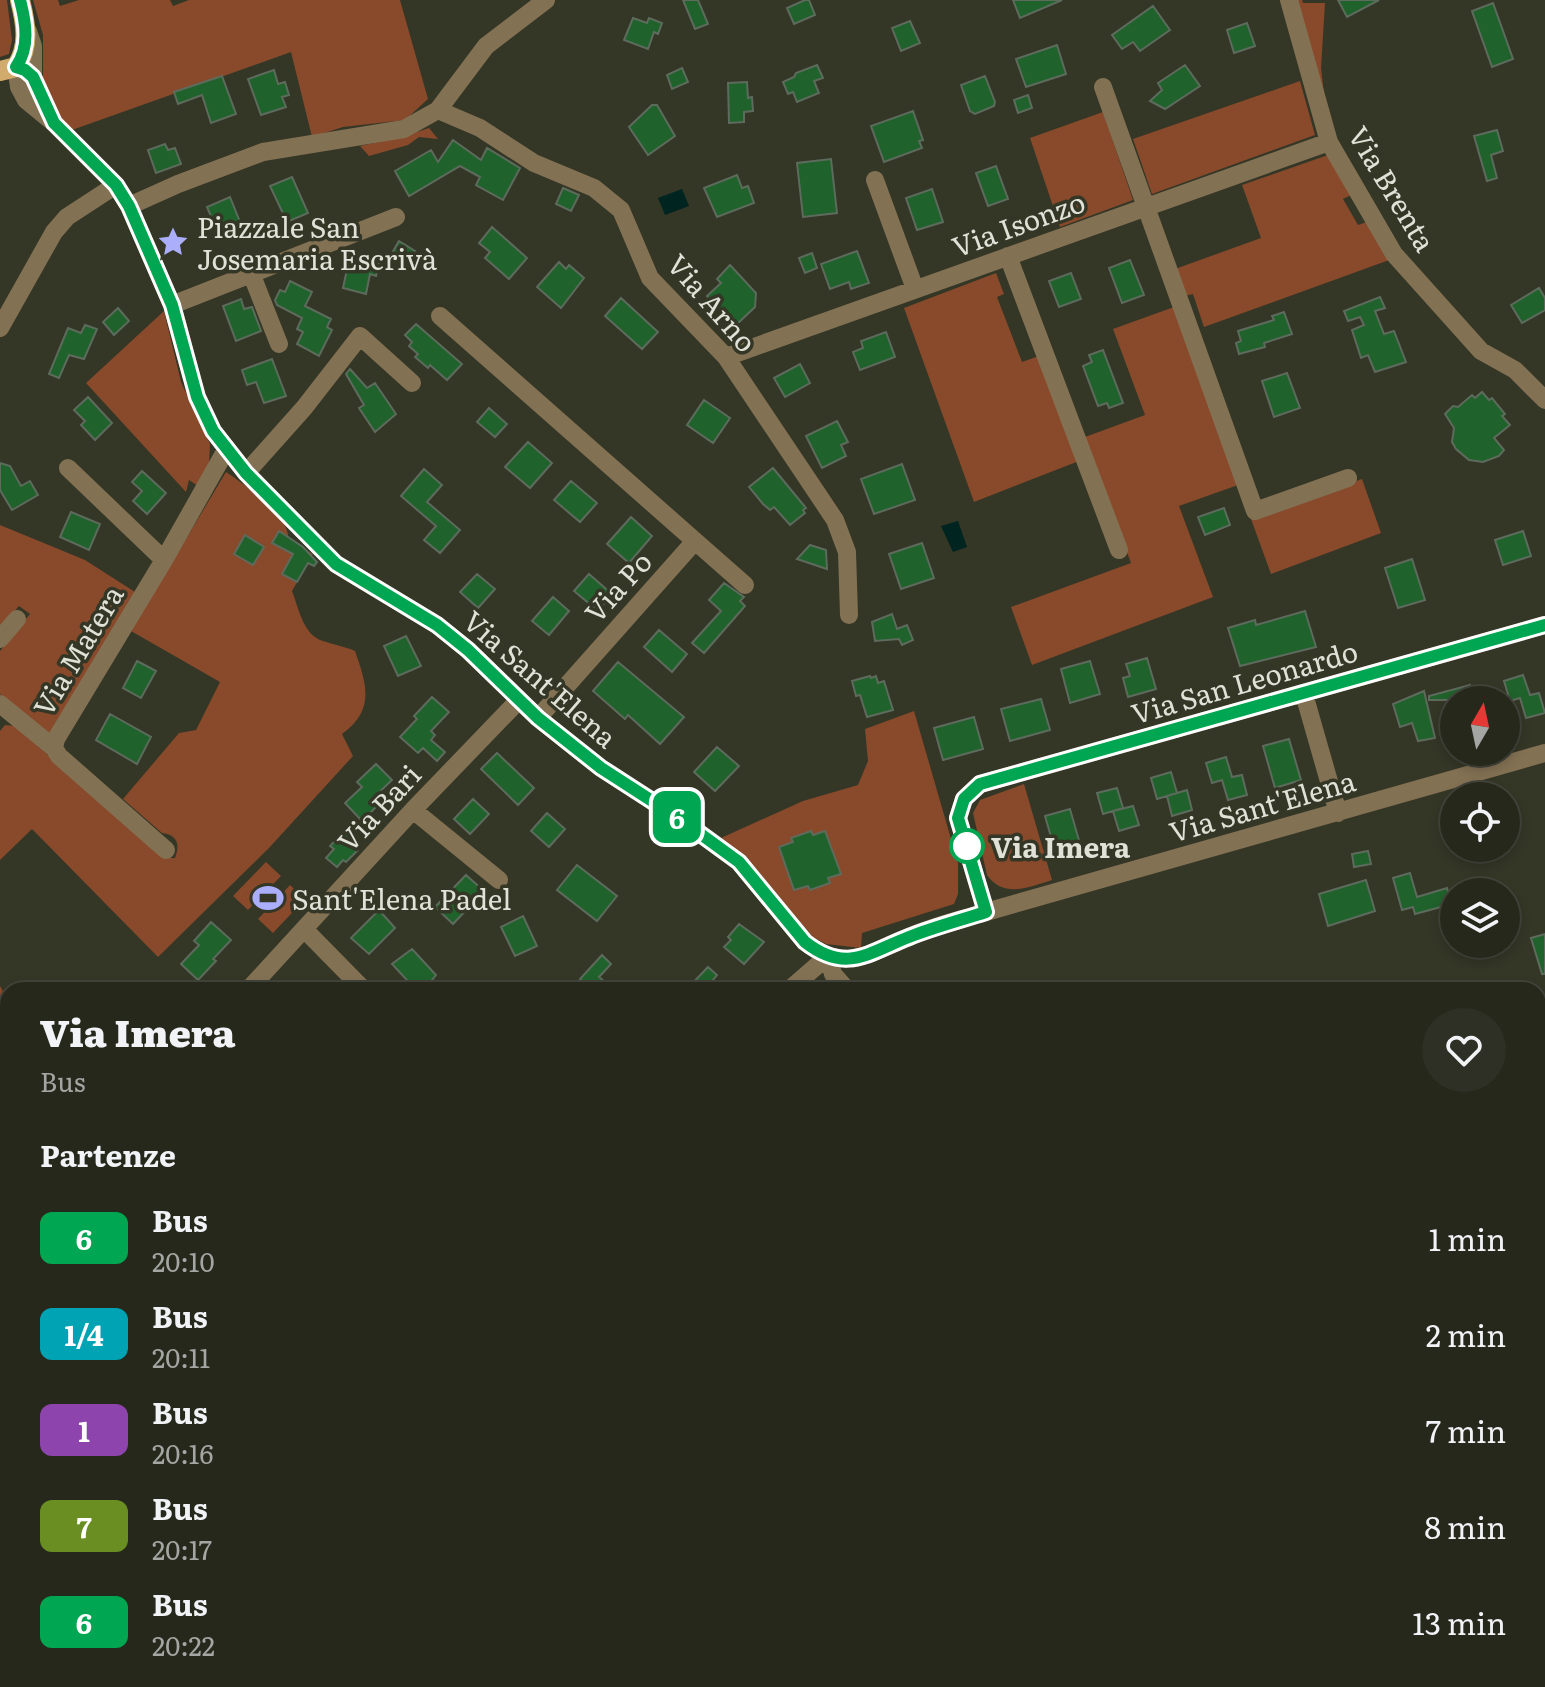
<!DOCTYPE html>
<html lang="it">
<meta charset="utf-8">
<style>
body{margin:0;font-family:Literata,serif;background:#2f3025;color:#f1f3f6;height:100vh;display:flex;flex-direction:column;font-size:30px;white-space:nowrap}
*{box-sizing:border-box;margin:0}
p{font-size:26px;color:#a4a6a3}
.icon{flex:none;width:44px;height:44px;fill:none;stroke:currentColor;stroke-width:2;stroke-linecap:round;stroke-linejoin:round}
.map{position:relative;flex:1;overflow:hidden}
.panel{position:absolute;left:0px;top:982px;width:1546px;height:706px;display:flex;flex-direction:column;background:#27281c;border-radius:24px 24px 0 0;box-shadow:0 4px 12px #0003,0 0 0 2px #43443b}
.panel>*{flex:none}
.badge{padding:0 16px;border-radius:12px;font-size:28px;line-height:52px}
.needle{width:52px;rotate:9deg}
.tools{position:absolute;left:1440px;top:686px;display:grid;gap:16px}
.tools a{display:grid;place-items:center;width:80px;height:80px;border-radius:50%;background:#27281c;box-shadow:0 4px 12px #0003,0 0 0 2px #43443b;font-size:40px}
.map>.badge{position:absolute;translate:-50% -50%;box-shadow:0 0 0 4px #fff}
h2{padding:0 40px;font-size:30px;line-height:72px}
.round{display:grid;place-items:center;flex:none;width:84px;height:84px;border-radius:42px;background:#2f3025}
.headline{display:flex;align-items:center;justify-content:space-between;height:136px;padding:0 40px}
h1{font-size:38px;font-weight:800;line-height:60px}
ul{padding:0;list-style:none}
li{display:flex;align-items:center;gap:24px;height:96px;padding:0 40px}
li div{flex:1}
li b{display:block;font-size:30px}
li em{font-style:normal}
li .badge{min-width:88px;font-weight:700;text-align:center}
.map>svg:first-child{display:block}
</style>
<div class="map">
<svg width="1545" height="1687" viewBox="0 0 1545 1687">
<rect width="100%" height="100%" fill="#343626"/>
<path fill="#884a2b" d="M0 0H7L12 40 9 54 0 57Z
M33 0H58L60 6 79 0H170L173 6 189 0H400L428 99 405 120 343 127 312 137 291 52 72 130 60 119 43 80V35Z
M1296 0H1302L1303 3H1325L1321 68 1326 111Z
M1300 81 1315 135 1152 194 1133 139Z
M1103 112 1133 200 1060 227 1030 138Z
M429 128 438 139 419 137 408 145 369 156 360 146 402 137Z
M1328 155 1351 195 1343 199 1358 225 1367 222 1392 259 1204 327 1193 294 1184 296 1175 269 1261 238 1242 185Z
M996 273 1004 294 997 297 1022 362 1039 356 1079 461 974 502 904 308Z
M1174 307 1238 485 1179 506 1213 597 1032 665 1011 607 1131 563 1085 437 1145 415 1113 329Z
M164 311 181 382 210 444 209 465 198 486 189 480 186 492 86 383Z
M226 472C244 484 293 518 288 541L313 554 292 591C299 609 303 635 323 641 334 645 344 646 355 651 367 685 375 710 342 734L353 756 269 848 158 957 32 829 0 860V731L5 725 15 726 166 858H175C180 845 178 835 162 833L123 799 179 733 196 730 220 682 131 631Z
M1362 479 1381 533 1271 574 1251 519Z
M0 525 85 560 135 592 50 735 0 694V651L30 614 19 606 0 628Z
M914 711 958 863V894L954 904 862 933 861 948 826 944 813 937 742 855 721 838 803 801 858 785 868 761 865 729Z
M1024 784 1052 880C1029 887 1004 899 987 875L973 813 980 800Z
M266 862 281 876 248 910 233 896Z
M290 885 305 899 273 933 258 919Z
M0 986 8 1000V1502L0 1487Z
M368 1680H636L645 1687H382Z
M795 1680H935L929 1687H803Z"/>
<path fill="#00241f" d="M682 189 689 206 665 215 658 198Z
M958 521 967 547 953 552 941 526Z"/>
<path fill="#20622b" stroke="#5d6b5d" stroke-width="2" d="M683 0H698L708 24 695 29Z
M805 0H809L815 15 794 24 787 8Z
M1013 0H1062L1020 18Z
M1338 0H1379L1347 17Z
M1493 3 1513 59 1492 67 1472 11Z
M1153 6 1170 30 1140 51 1133 42 1122 49 1112 35Z
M633 18 647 23 649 18 662 23 658 34 654 32 648 49 624 40Z
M910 21 920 43 901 51 892 28Z
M1247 23 1255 46 1234 53 1227 30Z
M1057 45 1066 74 1026 87 1016 59Z
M817 65 823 78 814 81 819 93 797 102 793 92 788 94 783 82 794 77 796 73Z
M1185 65 1200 86 1165 109 1150 101 1162 90 1158 83Z
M682 68 688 82 672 89 667 75Z
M274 70 278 84 285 82 289 95 282 97 286 107 261 115 248 79Z
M222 76 236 114 211 123 202 95 178 104 174 92Z
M985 76 995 102 994 106 975 114 970 111 961 85Z
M747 82 748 98 752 97 753 111 744 112V122L729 123 728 83Z
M1028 95 1032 108 1018 113 1014 100Z
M652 105H657L675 136 648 155 629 127Z
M913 111 923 140 919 141 922 148 884 162 871 126Z
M1497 130 1503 151 1491 155 1497 178 1487 181 1474 136Z
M453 140 481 160 487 148 520 168 503 200 476 185 480 177 460 166 409 196 395 171 431 150 438 162Z
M165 144 168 150 175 148 181 164 156 173 148 150Z
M831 159 837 213 803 217 797 163Z
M996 166 1008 199 988 206 976 173Z
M737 175 742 188 748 186 754 203 717 217 704 188Z
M292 177 308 213 287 222 270 186Z
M563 188 579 195 571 211 556 204Z
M932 189 943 222 917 230 906 198Z
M230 197 242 227 219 236 207 207Z
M492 227 527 258 509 279 485 258 490 252 479 243Z
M399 241 415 251 406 264 391 255Z
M857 251 869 283 851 289 849 282 830 289 821 264Z
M812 253 817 268 805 273 799 258Z
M359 254 380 259 376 276 370 274 366 294 343 288 347 269 355 271Z
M1130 260 1144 295 1122 303 1109 268Z
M559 262 566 269 569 265 584 278 561 308 537 287Z
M730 265 756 293 755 307 736 325 707 296 721 283 717 279Z
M1071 273 1081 299 1059 307 1049 281Z
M290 281 312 292 305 306 331 319 327 327 332 330 319 356 297 344 303 332 297 329 302 318 277 305 275 300 280 290 285 292Z
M1539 288 1545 298V310L1522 323 1511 305Z
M1380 297 1385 308 1375 311 1384 334 1394 331 1406 362 1375 372 1368 355 1361 358 1352 330 1364 325 1360 317 1348 321 1344 311Z
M621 298 658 332 642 349 605 316Z
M241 299 244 309 252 307 261 331 236 341 223 306Z
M118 308 129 321 114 335 103 322Z
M1284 312 1292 334 1264 343 1265 347 1239 354 1236 343 1241 341 1238 331 1274 320 1272 316Z
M416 324 462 364 447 380 430 365 428 368 415 357 418 354 409 346 412 342 405 335Z
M85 325 97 329 84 359 69 355 59 378 49 374 68 328 81 333Z
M886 332 895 357 860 370 853 352 863 348 861 341Z
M1103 350 1123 403 1109 408 1107 403 1098 406 1083 366 1092 362 1089 355Z
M272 359 286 396 264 403 256 382 247 385 242 370Z
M800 364 810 383 785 397 774 378Z
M350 369 367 388 375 383 396 414 375 432 359 408 364 405 346 374Z
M1287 373 1300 408 1274 417 1262 381Z
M1482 392 1489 400 1492 398 1505 414 1502 416 1510 425 1494 438 1504 450 1499 456 1483 462 1469 460 1456 449 1452 442 1454 428 1445 414 1453 406 1458 407 1472 395 1475 398Z
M88 397 112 423 95 440 81 425 85 421 74 410Z
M704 400 730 418 713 443 687 425Z
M489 408 507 424 495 437 477 422Z
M837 421 848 442 841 445 846 456 822 468 806 436Z
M528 442 552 463 530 488 505 467Z
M0 463 10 466 21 486 30 481 38 495 12 510 0 490Z
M902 464 915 500 874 514 861 479Z
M773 468 806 508 803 510 805 513 790 525 774 507 770 510 763 504 749 487Z
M424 469 442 485 427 502 460 530 440 553 424 540 436 526 401 496Z
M142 471 166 493 147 514 133 501 142 491 132 482Z
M571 481 597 503 580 522 554 500Z
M1224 508 1230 525 1205 535 1198 517Z
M71 512 100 524 89 550 60 537Z
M631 517 652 536 629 563 607 544Z
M279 531 303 547 317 562 314 566 308 563 297 582 282 574 293 554 272 543Z
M1523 531 1531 556 1503 565 1495 540Z
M245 535 264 547 253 565 234 554Z
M922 543 934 578 901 589 889 554Z
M810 545 826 550 827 569 797 559Z
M1412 559 1425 600 1398 608 1385 568Z
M477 574 495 589 478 608 460 592Z
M589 574 612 594 598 611 574 591Z
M724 583 744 597 740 601 745 606 704 653 692 643 721 611 709 600Z
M553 597 569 611 549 635 532 621Z
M1305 611 1316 647 1240 666 1228 628 1255 620 1256 625Z
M892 614 897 629 907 625 913 640 902 645 899 639 875 641 872 622Z
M659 630 687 654 672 672 644 647Z
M406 636 421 666 398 676 384 646Z
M1147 658 1156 689 1128 697 1123 678 1130 676 1126 664Z
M137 661 156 671 141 698 123 688Z
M1090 661 1100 694 1070 703 1061 669Z
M618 662 684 717 660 744 628 715 625 719 593 691Z
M1523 675 1530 695 1539 693 1545 713 1526 718 1520 698 1510 701 1504 681Z
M870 676 871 678 876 676 878 683 884 681 893 710 867 717 860 695 856 696 852 681Z
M1470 685 1474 700H1429V696Z
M1424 691 1435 738 1418 741 1412 723 1400 727 1393 704Z
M432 697 449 712 431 731 435 735 431 740 445 752 437 761 423 748 418 753 400 737 417 719 414 716Z
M1041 699 1050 730 1010 741 1001 709Z
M110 714 151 737 137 764 96 740Z
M974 717 983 749 943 760 934 728Z
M1289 739 1301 780 1275 788 1263 746Z
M717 747 739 766 715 791 694 772Z
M497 753 534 788 518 805 481 769Z
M1226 757 1232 777 1242 775 1247 795 1228 800 1222 780 1212 783 1206 763Z
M376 764 392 780 373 798 379 804 362 821 345 803 362 787 357 782Z
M1171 772 1177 793 1157 799 1151 778Z
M1117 788 1123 808 1103 814 1097 793Z
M1187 790 1192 810 1172 816 1167 796Z
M473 799 489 814 470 834 454 819Z
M1133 806 1139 825 1119 831 1113 811Z
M1070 809 1080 844 1055 851 1045 816Z
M547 813 565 829 549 847 531 831Z
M346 829 358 840 353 846 358 850 346 862 343 860 337 867 326 858 334 849 330 846Z
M811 831 813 835 825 831 841 874 828 878 830 883 810 890 808 886 794 890 779 847 793 842 791 838Z
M1368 851 1371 864 1354 867 1352 854Z
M577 865 617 896 597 921 557 890Z
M1410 873 1417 897 1447 888 1452 904 1415 914 1413 907 1402 910 1393 878Z
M466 875 484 891 453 924 435 907Z
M1366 880 1375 911 1328 926 1319 894Z
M379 910 395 928 369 954 351 938Z
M523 916 537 946 515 956 501 927Z
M211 922 231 940 213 959 216 961 198 980 181 964 199 945 194 941Z
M739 924 764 942 744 964 724 947 731 940 728 937Z
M1545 934V974H1542L1531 938Z
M412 949 436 975 424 990H416L392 964Z
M602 955 611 964 599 977 614 990H580L585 984 580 979Z
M708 967 717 975 713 980 724 990H686Z"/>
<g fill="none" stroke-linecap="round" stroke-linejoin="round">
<path stroke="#837153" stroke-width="18" d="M1289 0 1329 142 1394 254 1481 351 1515 370 1545 400
M28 31 33 46V77L51 117
M33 77 25 70 16 67 19 87 26 100 54 123 116 185 129 206 172 305 197 397 213 431 246 473 336 564 437 625 468 650 538 718 601 768 680 819 739 862 805 942C846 974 868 953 909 937 933 926 961 920 986 912L1545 753
M1103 87 1255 511 1348 478
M438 110 480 128 534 163 594 188 621 210 650 278 726 357 835 520 847 552 849 615
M875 180 915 289
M129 206 178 184 263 152 404 129 438 110 486 46 546 0
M1008 256 1119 550
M251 273 279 344
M172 305 396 217
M440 316 695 541
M0 328 54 232 67 217 116 185
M726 357 1329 142
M68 468 164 560
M246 473 304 408 360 336 412 383
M0 639 17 619
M1304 694 1338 813
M0 704 54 748
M538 718 695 541 745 585
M413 810 499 880
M166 850 59 756 54 748 56 739 164 560 226 450
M986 912 958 818 964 799 980 784 1545 625
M304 929 364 990
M248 990 413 810 519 700
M789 990 828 956 833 974 847 990
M1538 1035 1545 1032
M1538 1240 1545 1247
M1538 1407 1545 1399
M646 1680 655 1687
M1034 1680 1047 1687
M941 1687 947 1680"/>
<path stroke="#d1ab6c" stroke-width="20" d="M0 71 16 67C30 46 26 24 20 0"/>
</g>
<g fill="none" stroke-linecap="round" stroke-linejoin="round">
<g stroke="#fff" stroke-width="18">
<path id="line" d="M20 0C26 23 30 47 16 67L25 70 33 77 54 123 116 185 129 206 172 305 197 397 213 431 246 473 336 564 437 625 468 650 538 718 601 768 680 819 739 862 805 942C846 974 868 953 909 937 934 927 961 920 986 912L958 818 964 799 980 784 1545 625"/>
</g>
<use href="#line" stroke="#00a651" stroke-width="12"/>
</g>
<defs>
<g id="sight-bare" transform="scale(2.4)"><path d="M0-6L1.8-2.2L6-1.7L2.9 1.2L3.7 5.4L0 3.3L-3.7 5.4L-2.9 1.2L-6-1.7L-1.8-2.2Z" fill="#abaffb" stroke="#343626" stroke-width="2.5" paint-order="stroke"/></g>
<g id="stadium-bare" transform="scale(2.4)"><path d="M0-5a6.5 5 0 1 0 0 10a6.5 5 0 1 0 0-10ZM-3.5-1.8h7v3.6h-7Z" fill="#abaffb" stroke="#343626" stroke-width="2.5" paint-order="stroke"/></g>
</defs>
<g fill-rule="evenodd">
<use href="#sight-bare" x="173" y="242"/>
<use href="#stadium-bare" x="268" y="898"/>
</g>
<circle fill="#fff" stroke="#00a651" stroke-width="4" cx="967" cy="846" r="16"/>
<g text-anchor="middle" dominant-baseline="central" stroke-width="7" stroke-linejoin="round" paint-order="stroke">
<g font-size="28" fill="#e0e1d7" stroke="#343626">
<text transform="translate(1393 188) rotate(59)">Via Brenta</text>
<text transform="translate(1018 223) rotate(-20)">Via Isonzo</text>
<text transform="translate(713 302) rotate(49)">Via Arno</text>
<text transform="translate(617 586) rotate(-48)">Via Po</text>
<text transform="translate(77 650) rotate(-59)">Via Matera</text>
<text transform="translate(541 678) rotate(41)">Via Sant'Elena</text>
<text transform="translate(1244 681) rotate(-16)">Via San Leonardo</text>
<text transform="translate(1262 805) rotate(-16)">Via Sant'Elena</text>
<text transform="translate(378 807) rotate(-47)">Via Bari</text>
</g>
<g font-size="28" fill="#e0e1d7" stroke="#343626" text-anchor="start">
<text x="197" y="226">Piazzale San<tspan x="197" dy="32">Josemaria Escrivà</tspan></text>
<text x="292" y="898">Sant'Elena Padel</text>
</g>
<g font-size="28" font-weight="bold" fill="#e0e1d7" stroke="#343626" text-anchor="start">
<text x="991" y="846">Via Imera</text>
</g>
</g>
</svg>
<div class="tools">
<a><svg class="needle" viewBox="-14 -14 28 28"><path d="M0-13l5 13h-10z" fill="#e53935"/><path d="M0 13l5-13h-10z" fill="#a4a6a3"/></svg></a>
<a><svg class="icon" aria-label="locate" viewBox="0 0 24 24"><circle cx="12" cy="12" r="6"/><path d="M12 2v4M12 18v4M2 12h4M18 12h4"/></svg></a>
<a><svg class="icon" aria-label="layers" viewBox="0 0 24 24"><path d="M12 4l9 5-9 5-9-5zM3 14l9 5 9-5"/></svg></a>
</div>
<b class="badge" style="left:677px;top:817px;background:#00a651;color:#fff">6</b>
<section class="panel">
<div class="headline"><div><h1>Via Imera</h1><p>Bus</p></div><a class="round"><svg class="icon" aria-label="heart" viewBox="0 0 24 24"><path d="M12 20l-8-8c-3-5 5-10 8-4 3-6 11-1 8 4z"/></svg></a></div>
<h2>Partenze</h2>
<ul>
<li><span class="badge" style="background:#00a651;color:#fff">6</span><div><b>Bus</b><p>20:10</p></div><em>1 min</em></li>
<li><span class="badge" style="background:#00a3b4;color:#fff">1/4</span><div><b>Bus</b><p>20:11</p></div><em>2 min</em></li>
<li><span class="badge" style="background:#8e44ad;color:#fff">1</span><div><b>Bus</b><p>20:16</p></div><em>7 min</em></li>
<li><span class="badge" style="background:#6b8e23;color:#fff">7</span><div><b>Bus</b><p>20:17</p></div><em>8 min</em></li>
<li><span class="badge" style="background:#00a651;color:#fff">6</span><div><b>Bus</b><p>20:22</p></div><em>13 min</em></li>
</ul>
</section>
</div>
